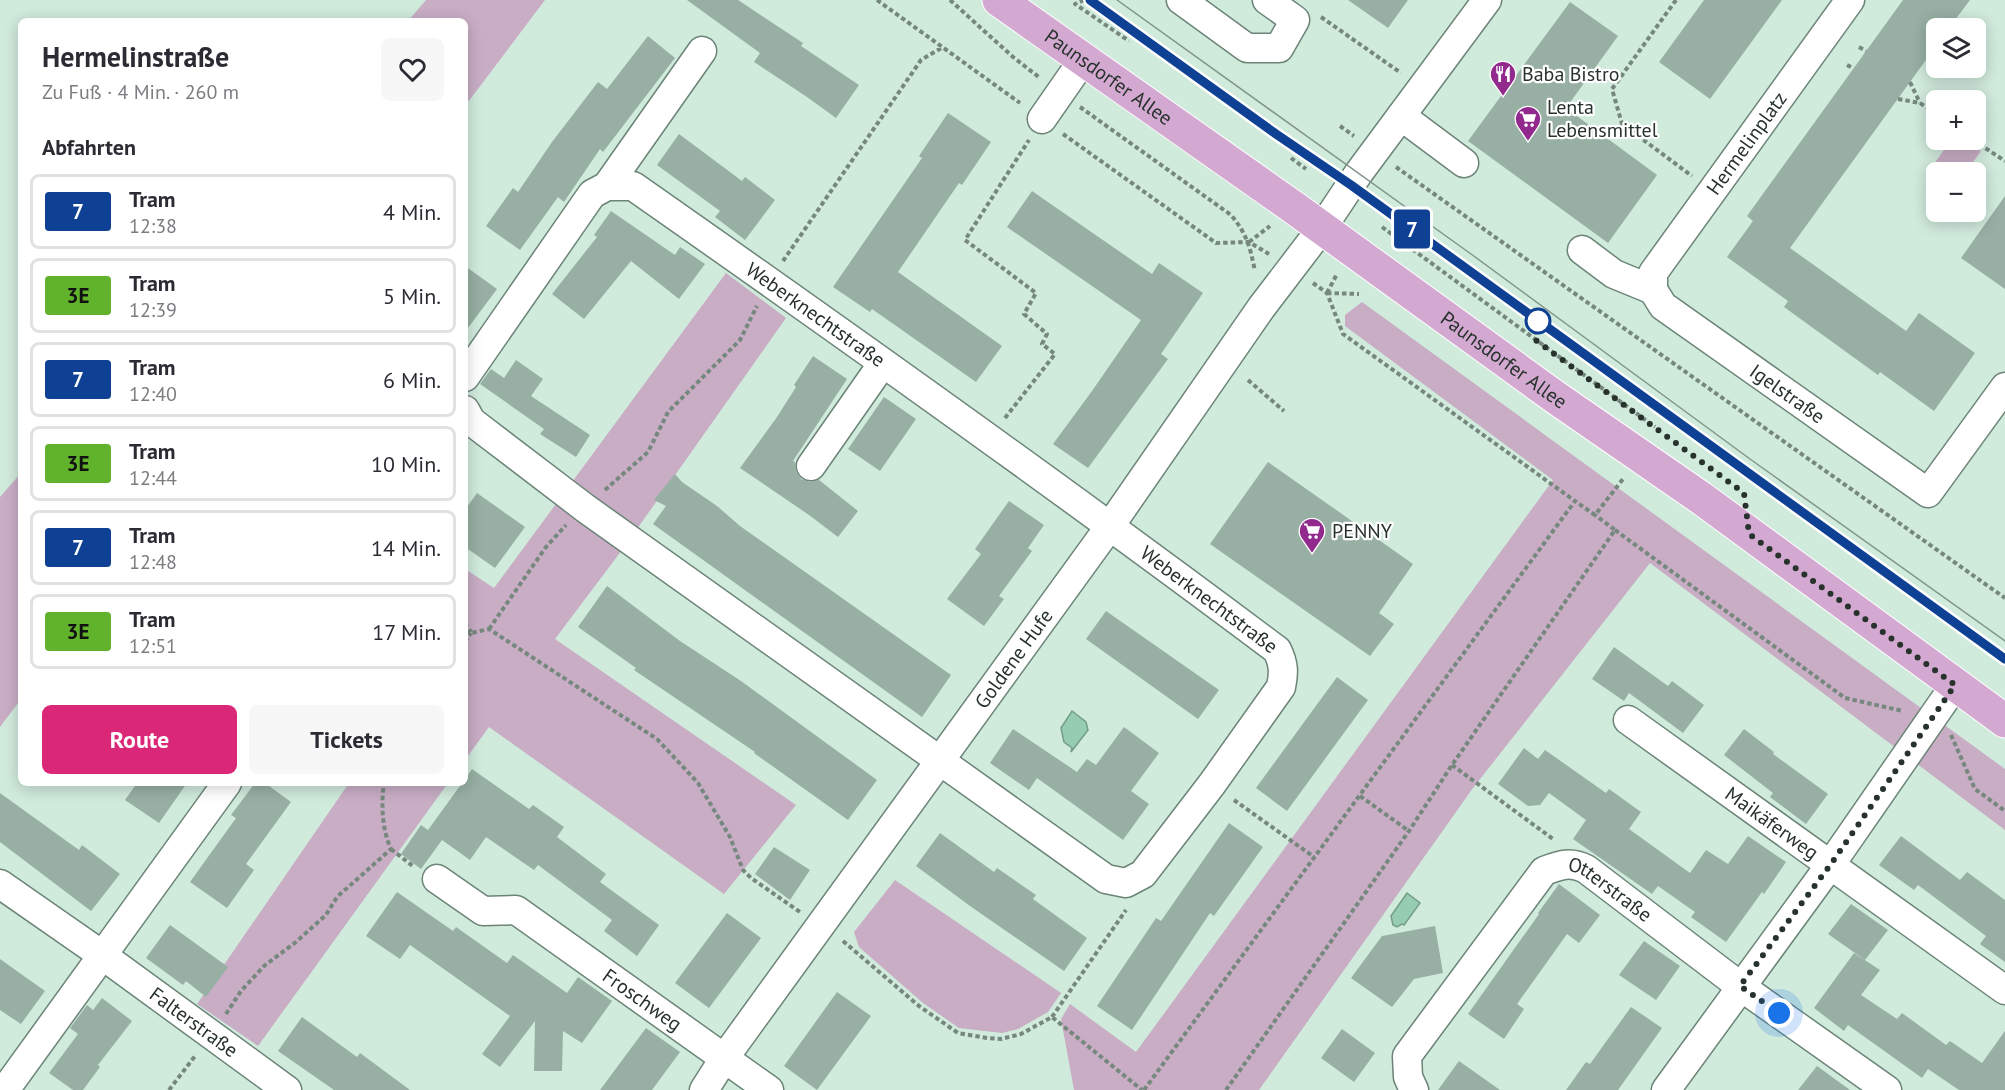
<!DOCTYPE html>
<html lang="de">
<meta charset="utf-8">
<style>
body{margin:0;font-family:"PT Sans",sans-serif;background:#f7f7f7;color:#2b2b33;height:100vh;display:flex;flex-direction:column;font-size:22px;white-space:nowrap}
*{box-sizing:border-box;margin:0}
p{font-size:20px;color:#7c7c81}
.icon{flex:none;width:33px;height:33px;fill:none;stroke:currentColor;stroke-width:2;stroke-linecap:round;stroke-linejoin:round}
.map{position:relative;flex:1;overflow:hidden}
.side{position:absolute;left:18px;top:18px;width:450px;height:768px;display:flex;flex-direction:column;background:#fff;border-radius:9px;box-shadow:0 3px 15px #0003}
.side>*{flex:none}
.badge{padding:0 12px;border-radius:4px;font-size:21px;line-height:39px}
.tools{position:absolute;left:1926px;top:18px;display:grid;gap:12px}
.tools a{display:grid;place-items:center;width:60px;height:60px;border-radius:9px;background:#fff;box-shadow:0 3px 15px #0003;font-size:30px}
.you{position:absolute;width:30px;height:30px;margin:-15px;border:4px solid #fff;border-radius:50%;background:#1a73e8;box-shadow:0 0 0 9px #1a73e833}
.map>.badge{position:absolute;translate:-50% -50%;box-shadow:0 0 0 3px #fff}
h2{padding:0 24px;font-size:22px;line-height:54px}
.round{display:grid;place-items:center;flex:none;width:63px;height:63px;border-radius:9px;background:#f7f7f7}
.overview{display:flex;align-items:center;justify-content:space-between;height:102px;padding:0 24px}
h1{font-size:28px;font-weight:800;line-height:45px}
.action{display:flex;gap:12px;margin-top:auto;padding:12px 24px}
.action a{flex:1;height:69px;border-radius:9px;background:#db2777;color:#fff;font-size:24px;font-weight:800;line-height:69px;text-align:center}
.action a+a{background:#f7f7f7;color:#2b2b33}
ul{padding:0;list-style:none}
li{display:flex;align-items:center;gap:18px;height:75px;margin:0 12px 9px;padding:0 12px;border:3px solid #e1e1e2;border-radius:9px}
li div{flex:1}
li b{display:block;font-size:22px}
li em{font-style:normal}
li .badge{min-width:66px;font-weight:700;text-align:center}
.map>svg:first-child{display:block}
</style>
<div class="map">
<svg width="2005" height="1090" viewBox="0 0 2005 1090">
<rect width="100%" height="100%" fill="#d0eadc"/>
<path fill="#c8adc5" d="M426 0H545L465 106V21H408Z
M1951 140H1964L1981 151 1966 172H1936V182L1926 175Z
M726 273 786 318 625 546 555 639 796 805 724 894 489 727 465 760V569L494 588Z
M1362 302 2005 769V830L1650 563 1473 788 1259 1090H1074L1061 1019 1070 1004 1136 1052 1553 480 1345 326V315Z
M21 473V699L0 727V497Z
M349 783H448L258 1046 197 1004Z
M895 880 1061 993 1048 1012 1018 1029 1002 1033 959 1028 923 1003 859 947 854 932Z"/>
<path fill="#96ccb0" stroke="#759e88" stroke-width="1.5" d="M1072 711 1086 722 1088 730 1071 752 1072 748 1064 742 1061 728Z
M1407 893 1420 903 1404 925 1402 924 1397 927 1393 925 1391 916Z"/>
<path fill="#97b0a3" d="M687 0H738L803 43 801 46 859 85 836 118 807 97 754 62 760 53Z
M1348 0H1408L1388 28Z
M1704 0H1782L1710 99 1659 62Z
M1903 0H1970L1949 28H1936V46L1790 248 1906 331 1919 313 1975 353 1934 411 1880 372 1878 375 1784 307 1788 301 1727 257 1753 221 1747 216Z
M1570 2 1618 36 1566 108 1657 175 1608 243 1468 141Z
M648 36 675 58 603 152 600 149 564 202 558 197 520 250 486 226 513 188 518 192 552 142 598 82 607 89Z
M948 113 991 142 962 185 959 183 898 272 1002 346 976 382 872 309 870 312 833 287 922 158 919 156Z
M679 134 742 181 745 177 775 200 745 240 715 217 720 211 657 165Z
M1032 191 1152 274 1159 263 1203 293 1161 354 1168 359 1088 468 1053 444 1092 391 1141 320 1007 227Z
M2005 196V289L1961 258Z
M611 211 675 255 680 247 705 264 679 299 631 261 584 319 552 294 597 237 594 235Z
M465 266 497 289 465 332Z
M813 356 847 379 793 461 795 462 796 472 801 479 810 482 819 480 858 511 838 537 809 515 740 468 777 417 796 387 794 385Z
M516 360 543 379 531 396 590 435 576 457 540 434 544 429 480 384 491 369 504 378Z
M884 397 916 419 880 471 848 449Z
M1268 462 1413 564 1379 613 1394 624 1370 656 1210 544Z
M675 474 682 482 717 506 740 526 951 675 922 717 653 524 666 506 654 500Z
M477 493 525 527 495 568 465 547V510Z
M1009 501 1044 525 1028 548 1032 551 999 596 1004 599 984 626 947 599 981 554 975 549Z
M607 586 680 641 741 681 877 780 848 820 754 753 755 752 634 670 636 668 578 627Z
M1106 611 1219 690 1198 719 1086 639Z
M1614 647 1668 686 1672 681 1704 705 1683 733 1629 693 1624 701 1592 679Z
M1337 677 1368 700 1287 811 1256 788Z
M1124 727 1159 753 1131 791 1149 804 1123 840 1037 778 1029 790 990 763 1013 729 1077 772 1087 759 1096 765Z
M1744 729 1774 752 1773 754 1828 794 1806 824 1770 797 1773 793 1724 755Z
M1524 748 1538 759 1545 750 1606 793 1609 789 1641 812 1629 829 1690 873 1706 850 1728 864 1748 836 1786 862 1764 894 1762 892 1726 942 1691 917 1695 912 1658 886 1652 894 1573 839 1586 820 1549 793 1540 805 1528 806 1498 784Z
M472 769 529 809 533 805 564 827 557 837 606 874 600 882 659 925 637 956 604 931 612 920 538 865 534 870 486 837 470 860 442 840 421 869 401 854 421 825 428 830 462 783H465V779Z
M137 783H187L159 823 125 800Z
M255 783H265L291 802 246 864 254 870 227 908 190 882 236 818 231 815Z
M0 793 79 850 82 845 120 874 91 911 0 842Z
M1229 823 1263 847 1214 916 1210 913 1132 1030 1097 1006 1156 918 1161 921Z
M940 833 994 872 997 868 1036 895 1033 899 1087 938 1064 971 970 906 916 866Z
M1901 836 1960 880 1967 872 2005 900V962L1980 944 1986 936 1918 885 1914 890 1879 865Z
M774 847 810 870 790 900 755 874Z
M1559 884 1600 915 1579 943 1567 934 1517 1004 1524 1009 1504 1039 1468 1014 1539 914 1538 913Z
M397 892 453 931 456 927 507 963 513 955 567 993 578 977 612 1001 582 1043 563 1031 562 1071H534L535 1021 500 1067 482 1054 510 1016 410 945 400 959 366 936Z
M1851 904 1888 930 1865 960 1828 934Z
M727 913 761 938 709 1008 675 983Z
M170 925 228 967 206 997 186 981 183 985 146 958Z
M1435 926 1443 973 1414 979 1392 1007 1351 978 1382 936Z
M1644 941 1680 966 1656 1000 1619 975Z
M1854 953 1880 970 1861 995 1897 1019 1902 1013 1946 1045 1950 1041 1982 1063 2005 1031V1090H1959L1928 1069 1922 1078 1848 1025 1844 1031 1814 1008Z
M0 959 45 991 21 1024 0 1010Z
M837 992 871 1016 817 1090 784 1066Z
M102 998 132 1021 98 1065 100 1067 83 1090H73L49 1073 78 1034 70 1028 87 1005 93 1010Z
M1631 1007 1662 1028 1618 1090H1566L1586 1062 1590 1064Z
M302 1017 357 1057 360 1053 410 1090H334L278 1051Z
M646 1028 680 1052 652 1090H600Z
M1342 1029 1375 1053 1354 1082 1321 1058Z
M1459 1061 1500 1090H1438Z
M1817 1066 1850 1090H1798Z"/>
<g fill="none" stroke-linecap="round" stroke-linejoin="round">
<g stroke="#6b8477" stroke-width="31">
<g id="minor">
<path d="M1181 0 1247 48H1279L1295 20 1267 0"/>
<path d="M1401 116 1464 163"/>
<path d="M1042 119 1083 60"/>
<path d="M607 186 702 51"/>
<path d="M1582 250 1614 274 1653 290"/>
<path id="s1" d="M1653 290 1663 306 1928 493 2005 387"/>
<path id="s2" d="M1653 290V273L1850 0"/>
<path id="s3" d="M465 377 592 194 607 186H633C850 338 1065 491 1277 650 1284 664 1284 673 1281 687L1212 784 1143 874 1126 883 1106 879 585 508 471 421 465 410"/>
<path d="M811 466 883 363"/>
<path id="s4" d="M1628 720 2005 990"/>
<path id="s5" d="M437 879 483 911 516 910 769 1090"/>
<path id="s6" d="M0 884 102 955 287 1090"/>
<path d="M5 1090 227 783"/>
<path id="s7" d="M704 1090 725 1057 1110 526 1261 308 1322 228 1358 174 1487 0"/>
<path id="s8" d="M1414 1090 1408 1077 1407 1056 1544 871C1560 865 1570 861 1586 869L1740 986 1887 1090"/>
<path d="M1666 1090 1831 864 1955 685"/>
</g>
</g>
<g stroke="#fff" stroke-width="35">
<g id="major">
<path id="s9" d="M999 0 1293 207 1555 397 1701 498 2005 721"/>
</g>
</g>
<path stroke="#76887e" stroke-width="4" stroke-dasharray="4.5 3" stroke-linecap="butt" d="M877 0 1020 103
M950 0 1013 57 1040 78
M1084 0 1075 4 1129 41
M1676 0 1612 89 1622 124 1692 176
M1321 17 1401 73
M1859 47 1866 51
M1847 65 1853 68
M1910 82 1920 103
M1898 99 1920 103 1936 114
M1080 107 1231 215C1247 234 1250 247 1255 271
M1340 126 1354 136
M1063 134 1216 243 1249 242 1269 254
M1973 140 2005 161
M1291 158 1306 169
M1396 167 2005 598
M1382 227 1655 427
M1249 242 1270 226
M783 261 921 60 943 47
M1313 283 1327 293 1343 334 1575 501
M1327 293 1359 294
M1327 293 1337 274
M1248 380 1284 411
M1005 418 1055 354 1042 344 1047 334 1024 314 1036 293 965 240 1029 140
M605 490 648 452 668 412 740 340 757 306
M1615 530 1845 698 1903 711
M465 623 471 632
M489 629 546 547 566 525
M465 632 471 633 489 629 657 739 698 783 730 837 743 870 751 878 800 912
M465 642 471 633
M1951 735 1975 789 2005 811
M1452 765 1553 839
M1360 796 1409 831
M1234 800 1314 857
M391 849 414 867
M843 941 919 1006 958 1033 987 1038 1001 1039 1021 1034 1052 1017 1142 1090
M226 1014 241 991 264 966 296 942 326 915 337 897 391 849C382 830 381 804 384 783
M1052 1017 1126 910
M169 1090 195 1056
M1144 1090 1575 501 1595 515 1623 479
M1226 1090 1409 831 1452 765 1615 530 1595 515"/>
<use href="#minor" stroke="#fff" stroke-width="28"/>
<use href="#major" stroke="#d4a9d1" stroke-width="33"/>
<path stroke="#82958a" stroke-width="1.5" d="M1090 0 1276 134 1351 185 2005 659
M1117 0 1471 254 1750 459 2005 641"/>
</g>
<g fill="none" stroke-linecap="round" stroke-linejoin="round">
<g stroke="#fff" stroke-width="14">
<path id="line" d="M1090 0 1276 134 1351 185 2005 659"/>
</g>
<use href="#line" stroke="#0e4094" stroke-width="9"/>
<path stroke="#27322c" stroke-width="6" stroke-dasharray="0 10.8" d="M1538 321 1534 339 1744 493 1749 534 1955 685 1831 864 1740 986 1779 1013"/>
</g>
<defs>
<g id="restaurant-pin" transform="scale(1.35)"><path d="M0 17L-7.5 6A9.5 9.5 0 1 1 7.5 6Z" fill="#922a8e" stroke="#fff"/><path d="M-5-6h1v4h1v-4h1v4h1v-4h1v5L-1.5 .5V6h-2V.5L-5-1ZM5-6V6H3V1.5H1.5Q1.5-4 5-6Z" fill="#fff"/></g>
<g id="supermarket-pin" transform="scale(1.35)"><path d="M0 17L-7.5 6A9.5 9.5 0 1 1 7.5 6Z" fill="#922a8e" stroke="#fff"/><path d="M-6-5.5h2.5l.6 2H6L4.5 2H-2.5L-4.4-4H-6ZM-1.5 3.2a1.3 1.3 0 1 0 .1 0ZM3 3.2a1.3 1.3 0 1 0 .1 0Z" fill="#fff"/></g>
</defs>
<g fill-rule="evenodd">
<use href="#restaurant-pin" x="1503" y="74"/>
<use href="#supermarket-pin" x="1528" y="119"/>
<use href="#supermarket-pin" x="1312" y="531"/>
</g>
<circle fill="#fff" stroke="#0e4094" stroke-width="3" cx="1538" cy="321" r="12"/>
<g text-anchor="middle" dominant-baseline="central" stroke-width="4.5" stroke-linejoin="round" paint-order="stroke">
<g font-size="20" fill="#27322c" stroke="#fff" text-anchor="start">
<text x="1522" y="74">Baba Bistro</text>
<text x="1547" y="107">Lenta<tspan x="1547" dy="23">Lebensmittel</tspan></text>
<text x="1332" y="531">PENNY</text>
</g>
<g font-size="20" fill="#27322c" stroke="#fff">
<text stroke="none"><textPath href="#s9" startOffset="134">Paunsdorfer Allee</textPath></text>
<text stroke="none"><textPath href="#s2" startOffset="177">Hermelinplatz</textPath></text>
<text stroke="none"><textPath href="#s3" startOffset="489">Weberknechtstraße</textPath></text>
<text stroke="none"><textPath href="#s9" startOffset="620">Paunsdorfer Allee</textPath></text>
<text stroke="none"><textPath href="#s1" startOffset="171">Igelstraße</textPath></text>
<text stroke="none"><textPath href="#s3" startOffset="975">Weberknechtstraße</textPath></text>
<text stroke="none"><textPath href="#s7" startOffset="531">Goldene Hufe</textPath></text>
<text stroke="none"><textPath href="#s4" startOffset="177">Maikäferweg</textPath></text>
<text stroke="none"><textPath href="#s8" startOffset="340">Otterstraße</textPath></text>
<text stroke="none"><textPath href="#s5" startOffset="244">Froschweg</textPath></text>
<text stroke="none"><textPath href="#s6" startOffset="238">Falterstraße</textPath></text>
</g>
</g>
</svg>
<div class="tools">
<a><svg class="icon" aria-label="layers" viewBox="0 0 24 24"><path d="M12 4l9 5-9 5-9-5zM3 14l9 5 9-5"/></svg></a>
<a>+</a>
<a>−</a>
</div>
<div class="you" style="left:1779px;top:1013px"></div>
<b class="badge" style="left:1412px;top:229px;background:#0e4094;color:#fff">7</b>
<section class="side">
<div class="overview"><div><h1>Hermelinstraße</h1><p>Zu Fuß · 4 Min. · 260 m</p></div><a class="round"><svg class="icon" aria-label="heart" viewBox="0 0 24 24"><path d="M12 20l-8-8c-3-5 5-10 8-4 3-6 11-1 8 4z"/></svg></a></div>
<h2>Abfahrten</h2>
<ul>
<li><span class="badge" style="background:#0e4094;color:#fff">7</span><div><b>Tram</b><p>12:38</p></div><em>4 Min.</em></li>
<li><span class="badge" style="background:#62b32c;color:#111">3E</span><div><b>Tram</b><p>12:39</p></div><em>5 Min.</em></li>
<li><span class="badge" style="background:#0e4094;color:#fff">7</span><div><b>Tram</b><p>12:40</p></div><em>6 Min.</em></li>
<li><span class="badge" style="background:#62b32c;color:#111">3E</span><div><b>Tram</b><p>12:44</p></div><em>10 Min.</em></li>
<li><span class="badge" style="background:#0e4094;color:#fff">7</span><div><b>Tram</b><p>12:48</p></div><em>14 Min.</em></li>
<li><span class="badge" style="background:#62b32c;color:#111">3E</span><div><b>Tram</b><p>12:51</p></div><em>17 Min.</em></li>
</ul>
<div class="action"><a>Route</a><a>Tickets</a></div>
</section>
</div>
